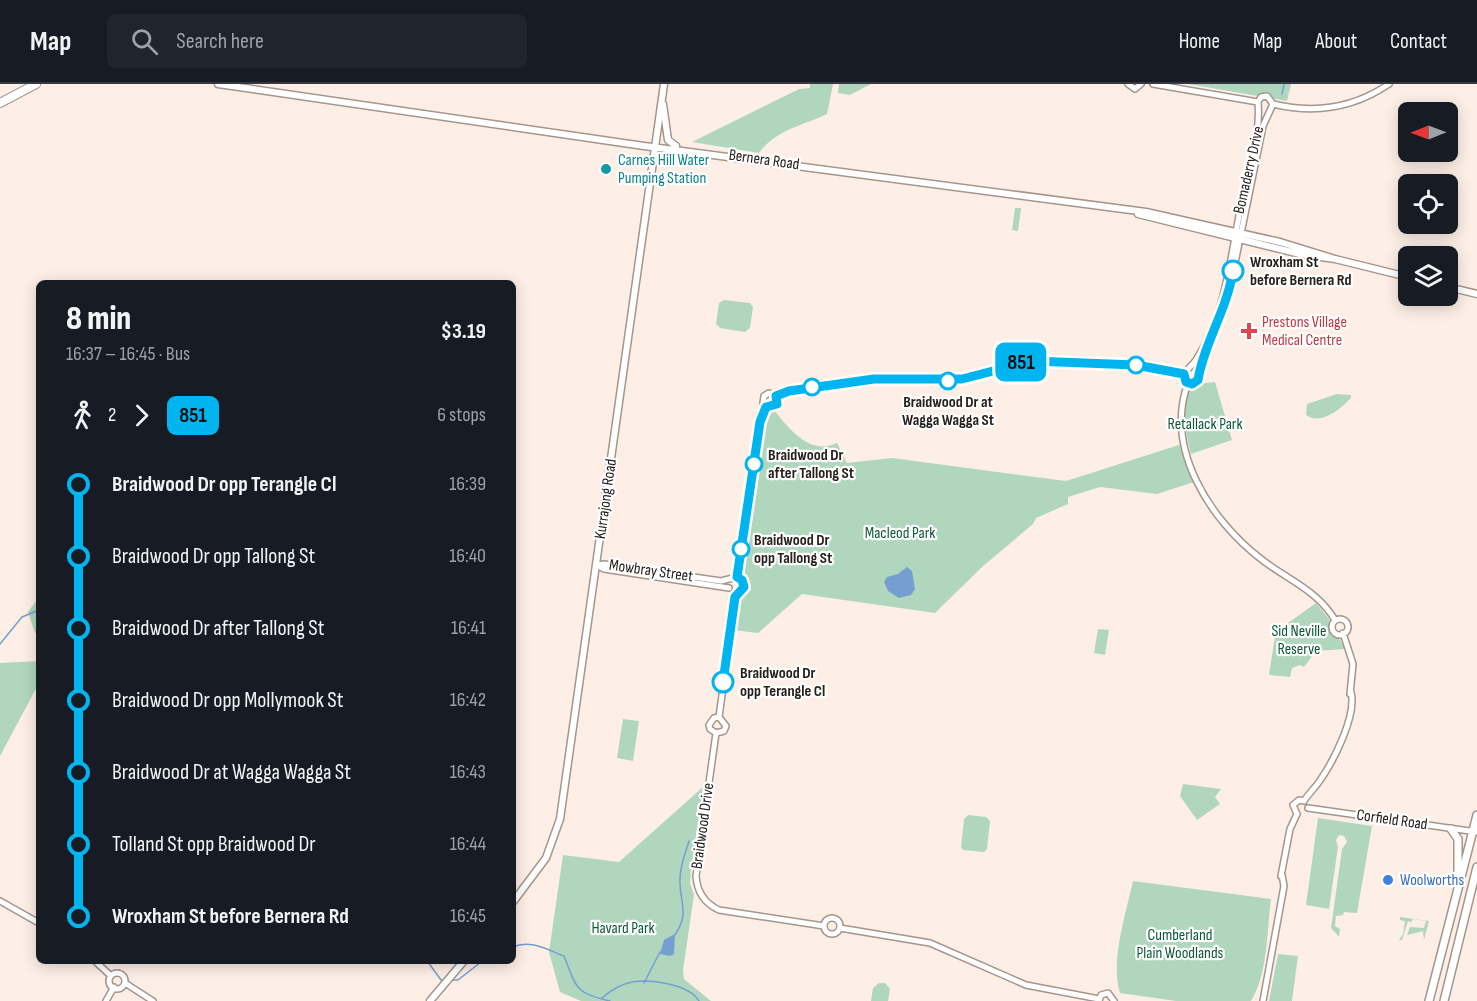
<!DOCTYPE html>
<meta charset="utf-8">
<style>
body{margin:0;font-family:"Sofia Sans Condensed",sans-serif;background:#20242c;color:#f1f3f6;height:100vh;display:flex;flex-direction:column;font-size:22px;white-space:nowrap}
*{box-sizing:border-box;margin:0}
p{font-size:20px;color:#9ea1a6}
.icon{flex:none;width:33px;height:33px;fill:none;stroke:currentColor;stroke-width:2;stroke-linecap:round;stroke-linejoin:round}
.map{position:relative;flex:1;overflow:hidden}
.panel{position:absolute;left:36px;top:196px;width:480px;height:684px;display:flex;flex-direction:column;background:#171b24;border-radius:9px;box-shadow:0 3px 15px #0003}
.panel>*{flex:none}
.badge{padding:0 12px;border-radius:9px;font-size:21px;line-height:39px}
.needle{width:39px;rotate:269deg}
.tools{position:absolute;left:1398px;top:18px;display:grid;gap:12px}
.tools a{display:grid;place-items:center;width:60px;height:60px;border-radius:9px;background:#171b24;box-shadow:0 3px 15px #0003;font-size:30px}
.map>.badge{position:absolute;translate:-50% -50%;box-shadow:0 0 0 3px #fff}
.legs{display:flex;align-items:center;gap:9px;height:66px;padding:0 30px;font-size:20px}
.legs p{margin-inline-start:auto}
.summary{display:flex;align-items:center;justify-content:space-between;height:102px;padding:0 30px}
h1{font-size:33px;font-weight:800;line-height:45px}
ul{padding:0 30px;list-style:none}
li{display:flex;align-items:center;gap:21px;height:72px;font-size:22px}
li i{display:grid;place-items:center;width:9px;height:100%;margin:0 8px;background:currentColor}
li i::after{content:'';width:15px;height:15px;margin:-8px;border:4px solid;border-radius:50%;background:#171b24}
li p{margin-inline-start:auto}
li:first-child i{background:linear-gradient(#0000 50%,currentColor 0)}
li:last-child i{background:linear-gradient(currentColor 50%,#0000 0)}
header{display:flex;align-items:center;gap:36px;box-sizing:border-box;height:84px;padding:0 30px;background:#171b24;border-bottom:2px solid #363941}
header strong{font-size:28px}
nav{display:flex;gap:33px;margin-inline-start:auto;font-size:21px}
.search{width:420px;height:54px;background:#20242c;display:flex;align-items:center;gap:15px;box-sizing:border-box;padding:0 21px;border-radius:9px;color:#9ea1a6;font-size:22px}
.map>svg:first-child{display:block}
</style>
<header>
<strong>Map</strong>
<div class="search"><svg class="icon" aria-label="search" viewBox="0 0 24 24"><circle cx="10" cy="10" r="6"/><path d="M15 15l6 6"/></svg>Search here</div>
<nav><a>Home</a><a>Map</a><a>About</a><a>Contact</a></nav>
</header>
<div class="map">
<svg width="1477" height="917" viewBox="0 0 1477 917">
<rect width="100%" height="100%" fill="#feefe6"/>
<path fill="#b0d7be" d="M810 0H833L827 30C802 42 777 45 759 69L692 58 799 5 810 4Z
M839 0H871L850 11 838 9Z
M1188 0H1291L1287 17Z
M1015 124H1021L1018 147 1012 146Z
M724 216 750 219 753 223 750 244 745 248 720 244 716 240 719 219Z
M1215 298 1232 356 1191 370C1187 353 1175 311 1196 301 1201 299 1209 299 1215 298Z
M1337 310 1351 311V314C1341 324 1322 342 1306 331L1307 320Z
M774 326C789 345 810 372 837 359L847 379 892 374 1066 397 1182 360 1194 398 1157 410 1100 403 1068 413V420L1036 434 1033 440 982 483 935 529 802 510 758 549 733 546 739 513 747 503 741 490 765 332Z
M39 513V549H35L28 528Z
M1316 519 1329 535 1330 548 1340 556 1345 565 1316 567 1304 583 1300 581 1292 584 1290 593 1269 591 1275 552 1280 551 1281 544Z
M1098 545 1109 546 1105 571 1094 569Z
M39 577V599L0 672V579Z
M623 635 639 637 633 677 617 674Z
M1183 700 1221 705 1215 713 1220 720 1197 736 1180 712Z
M703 703 691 785 690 799 694 811 683 886 684 895 711 917H581L560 908 549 868 563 771 619 778Z
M968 731 986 733 990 737 987 765 984 768 963 766 961 763 964 735Z
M1318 734 1372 742 1357 829 1344 828 1343 831 1336 832 1335 842 1340 845 1339 853 1331 844 1342 765 1347 758 1344 752 1339 751 1336 756 1338 763 1329 825 1306 821Z
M1133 797 1271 815C1267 846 1268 890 1251 917H1176L1120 909C1110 878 1126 829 1133 797Z
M1400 833 1429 837 1424 856 1423 847 1407 851 1410 843 1424 844 1426 837 1413 835 1411 838 1408 837 1402 856H1399L1403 850 1405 837 1400 836Z
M1278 870 1298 872 1292 917H1269Z
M879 899H885L890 905 888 917H871L873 904Z"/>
<path fill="#759fd0" d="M907 483 912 487 915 505 911 511 899 514 888 507 884 498 887 493 898 490Z
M675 850 674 870 670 872 660 870 664 856Z"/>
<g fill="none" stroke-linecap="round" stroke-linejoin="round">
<path stroke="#759fd0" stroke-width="1.5" d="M1282 10 1284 0
M0 560 22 533 39 526
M675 851C689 830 681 821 680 800 679 785 685 770 689 757
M513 863C530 855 548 866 564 872 577 904 574 909 610 917
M428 878 441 896H444
M452 896H458L481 878
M644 899 660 868
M602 914C610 907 622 900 632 898 650 895 689 900 699 917"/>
<g stroke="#a6958b" stroke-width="8">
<path id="tertiary" d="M1128 0 1135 5 1141 0
M1153 0 1258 18
M1258 18 1261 13 1267 12 1273 20
M1273 20C1315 30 1354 24 1389 0
M1188 299C1164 364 1210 436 1261 475 1288 496 1317 506 1335 536
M1188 299 1198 295 1199 281 1228 213 1263 42 1273 20
M1188 299 1184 290C1187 285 1192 282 1196 276 1227 228 1230 172 1242 117 1249 85 1261 51 1258 18
M776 312 789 307 874 295H962L1032 277 1136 281 1184 290
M767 323 763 319 764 312 769 309 776 312
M767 323 775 322 776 312
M597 481 604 480 721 497 737 493
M597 481 604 485 729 504
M737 493 760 338 767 323
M736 509 743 506 745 500 737 493
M1332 543a8 8 0 1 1 16 0a8 8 0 1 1-16 0Z
M1343 549 1353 580 1350 610
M719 633 736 509
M716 649 696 792C697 808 704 819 719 826L824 842
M716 649 724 647 726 642 719 633
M716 649 710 645 709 641 714 634 719 633
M1304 717C1309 709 1316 703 1321 695 1334 676 1357 631 1351 608
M1308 724 1477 748
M1297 730 1293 721 1299 716 1304 717
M1281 792 1290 745 1297 730
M0 817 39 839
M824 842a8 8 0 1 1 16 0a8 8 0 1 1-16 0Z
M840 844 930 859 1026 901 1099 915
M96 878 111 892
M109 897a8 8 0 1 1 16 0a8 8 0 1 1-16 0Z
M125 899 153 917
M106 917 114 903
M1099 917 1101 911 1108 909 1114 917
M1263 917 1284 802 1282 791"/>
</g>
<g stroke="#a6958b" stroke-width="9">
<path id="secondary" d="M218 0 644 62 1146 128 1280 158 1335 175
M663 20 668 56 676 62
M1138 130 1300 170 1335 175 1408 193
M1448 203 1477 210
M513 818 546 774 560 735 664 0
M430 917 463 878"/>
</g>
<g stroke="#a6958b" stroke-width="10">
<path id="primary" d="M1451 745 1458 755V788
M1429 917 1477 731
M1444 917 1477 783"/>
</g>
<g stroke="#a6958b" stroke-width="10">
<path id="motorway" d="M0 19 36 0"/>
</g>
<use href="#tertiary" stroke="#fff" stroke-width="5"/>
<use href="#secondary" stroke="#fff" stroke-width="6"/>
<use href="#primary" stroke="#fff" stroke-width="7"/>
<use href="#motorway" stroke="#fff" stroke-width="8"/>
</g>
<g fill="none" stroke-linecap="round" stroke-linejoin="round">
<g stroke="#fff" stroke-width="14">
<path id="line-1" d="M723 598 735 513 744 503 742 496 737 493 760 338 766 323 777 320 776 312 789 307 874 295H962L1032 277 1136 281 1184 290 1186 298 1192 300 1198 296C1204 259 1227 226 1233 187"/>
</g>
<use href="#line-1" stroke="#00b5ef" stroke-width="9"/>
</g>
<circle fill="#0f9aa8" stroke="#fff" stroke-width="2" cx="606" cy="85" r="6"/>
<g fill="#fff" stroke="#00b5ef" stroke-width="3">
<circle cx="1233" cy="187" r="10"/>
<circle cx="1136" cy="281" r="8"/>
<circle cx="948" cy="297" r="8"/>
<circle cx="812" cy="303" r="8"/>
<circle cx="754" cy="380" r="8"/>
<circle cx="741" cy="465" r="8"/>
<circle cx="723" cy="598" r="10"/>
</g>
<path fill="#e0444e" stroke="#fff" stroke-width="2" d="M1246 238h6v6h6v6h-6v6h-6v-6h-6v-6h6z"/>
<circle fill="#3f7fe0" stroke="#fff" stroke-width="2" cx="1388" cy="796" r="6"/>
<g text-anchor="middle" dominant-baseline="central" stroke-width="4.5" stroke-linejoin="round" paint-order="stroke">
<g font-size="16" fill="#0d838f" stroke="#fff" text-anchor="start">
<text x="618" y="76">Carnes Hill Water<tspan x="618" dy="18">Pumping Station</tspan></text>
</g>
<g font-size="16" fill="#27211d" stroke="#fff">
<text transform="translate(764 76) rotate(8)">Bernera Road</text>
<text transform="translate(1249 86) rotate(-77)">Bomaderry Drive</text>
<text transform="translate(606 415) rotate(-82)">Kurrajong Road</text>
<text transform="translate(651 487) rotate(8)">Mowbray Street</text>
<text transform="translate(1392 736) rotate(8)">Corfield Road</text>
<text transform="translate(703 742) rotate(-82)">Braidwood Drive</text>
</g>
<g font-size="16" font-weight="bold" fill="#27211d" stroke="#fff" text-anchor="start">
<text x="1250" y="178">Wroxham St<tspan x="1250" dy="18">before Bernera Rd</tspan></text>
<text x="948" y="318" text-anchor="middle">Braidwood Dr at<tspan x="948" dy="18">Wagga Wagga St</tspan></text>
<text x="768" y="371">Braidwood Dr<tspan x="768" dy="18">after Tallong St</tspan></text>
<text x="754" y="456">Braidwood Dr<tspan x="754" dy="18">opp Tallong St</tspan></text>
<text x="740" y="589">Braidwood Dr<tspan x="740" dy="18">opp Terangle Cl</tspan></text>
</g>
<g font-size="16" fill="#be3a42" stroke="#fff" text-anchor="start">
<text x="1262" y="238">Prestons Village<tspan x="1262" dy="18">Medical Centre</tspan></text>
</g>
<g font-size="16" fill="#0b5936" stroke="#fff">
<text x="1205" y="340">Retallack Park</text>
<text x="900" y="449">Macleod Park</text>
<text x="1299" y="547">Sid Neville<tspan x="1299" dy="18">Reserve</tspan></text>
<text x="623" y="844">Havard Park</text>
<text x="1180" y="851">Cumberland<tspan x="1180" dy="18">Plain Woodlands</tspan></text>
</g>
<g font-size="16" fill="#366cbe" stroke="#fff" text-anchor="start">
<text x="1400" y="796">Woolworths</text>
</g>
</g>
</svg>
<div class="tools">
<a><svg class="needle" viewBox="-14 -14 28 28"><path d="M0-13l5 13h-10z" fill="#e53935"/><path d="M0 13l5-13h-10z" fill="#9ea1a6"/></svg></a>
<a><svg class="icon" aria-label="locate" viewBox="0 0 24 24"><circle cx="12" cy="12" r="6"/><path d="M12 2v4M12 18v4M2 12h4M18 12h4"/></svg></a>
<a><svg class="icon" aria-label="layers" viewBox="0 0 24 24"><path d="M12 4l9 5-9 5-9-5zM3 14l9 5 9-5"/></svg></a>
</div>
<b class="badge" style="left:1021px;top:278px;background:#00b5ef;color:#111">851</b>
<section class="panel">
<div class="summary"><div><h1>8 min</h1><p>16:37 – 16:45 · Bus</p></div><b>$3.19</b></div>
<div class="legs"><svg class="icon" aria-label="walk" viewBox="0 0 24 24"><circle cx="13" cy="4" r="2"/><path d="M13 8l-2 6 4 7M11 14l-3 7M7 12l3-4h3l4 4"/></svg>2<svg class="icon" aria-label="forward" viewBox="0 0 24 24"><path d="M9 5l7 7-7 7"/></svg><b class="badge" style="background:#00b5ef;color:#111">851</b><p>6 stops</p></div>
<ul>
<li><i style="color:#00b5ef"></i><b>Braidwood Dr opp Terangle Cl</b><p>16:39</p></li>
<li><i style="color:#00b5ef"></i><span>Braidwood Dr opp Tallong St</span><p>16:40</p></li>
<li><i style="color:#00b5ef"></i><span>Braidwood Dr after Tallong St</span><p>16:41</p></li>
<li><i style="color:#00b5ef"></i><span>Braidwood Dr opp Mollymook St</span><p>16:42</p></li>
<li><i style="color:#00b5ef"></i><span>Braidwood Dr at Wagga Wagga St</span><p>16:43</p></li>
<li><i style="color:#00b5ef"></i><span>Tolland St opp Braidwood Dr</span><p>16:44</p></li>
<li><i style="color:#00b5ef"></i><b>Wroxham St before Bernera Rd</b><p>16:45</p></li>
</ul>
</section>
</div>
